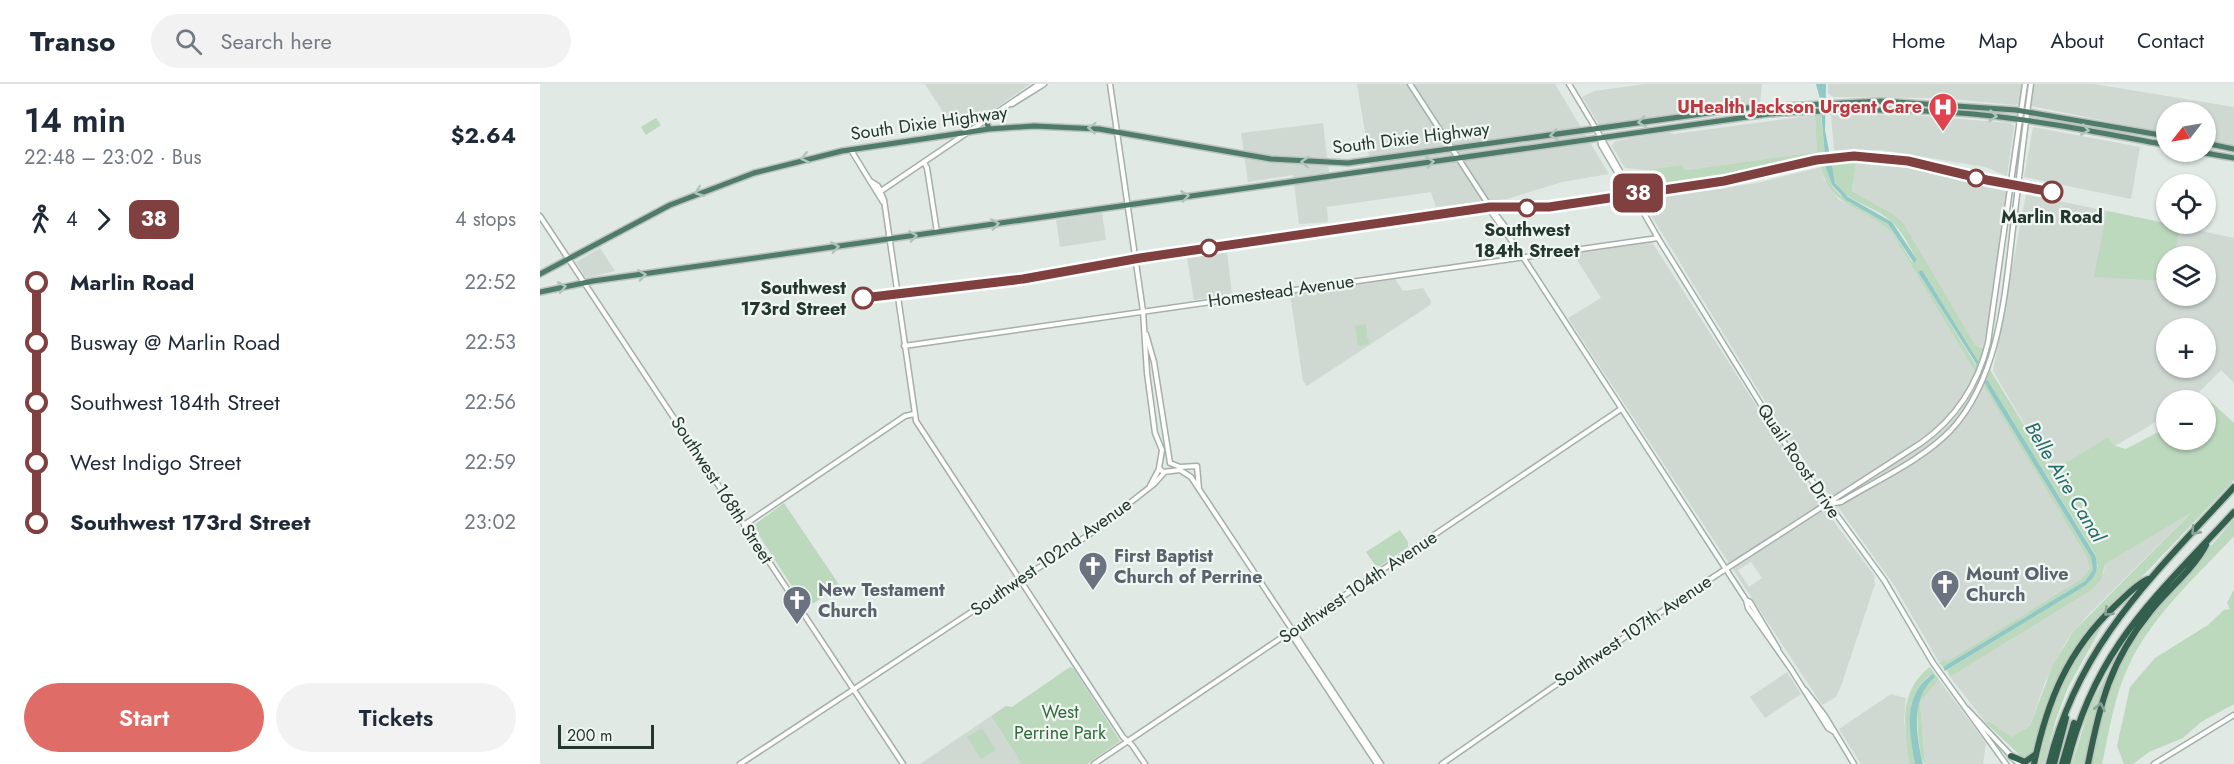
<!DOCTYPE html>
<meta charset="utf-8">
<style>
body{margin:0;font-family:Jost,sans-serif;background:#f2f2f3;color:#1f2937;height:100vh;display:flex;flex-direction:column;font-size:22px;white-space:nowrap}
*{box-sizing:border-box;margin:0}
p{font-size:20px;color:#747a83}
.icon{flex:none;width:33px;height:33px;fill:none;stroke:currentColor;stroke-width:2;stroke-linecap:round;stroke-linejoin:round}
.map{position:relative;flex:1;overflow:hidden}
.drawer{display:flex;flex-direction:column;background:#fff;width:540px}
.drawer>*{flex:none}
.badge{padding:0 12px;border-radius:9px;font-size:21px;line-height:39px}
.needle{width:39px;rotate:239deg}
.fabs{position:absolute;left:1616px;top:18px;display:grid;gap:12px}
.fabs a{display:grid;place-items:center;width:60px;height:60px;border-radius:50%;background:#fff;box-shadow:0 2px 4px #0004;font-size:30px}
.scale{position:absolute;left:18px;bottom:15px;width:96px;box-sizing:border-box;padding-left:6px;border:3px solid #23372e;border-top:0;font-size:16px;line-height:21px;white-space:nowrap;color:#23372e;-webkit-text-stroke:4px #f0f6f2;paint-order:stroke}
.map>.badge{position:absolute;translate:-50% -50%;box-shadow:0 0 0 3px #fff}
.legs{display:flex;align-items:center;gap:9px;height:66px;padding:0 24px;font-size:20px}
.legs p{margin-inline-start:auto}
.head{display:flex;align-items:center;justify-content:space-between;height:102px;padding:0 24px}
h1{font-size:33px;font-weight:600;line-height:45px}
.action{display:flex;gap:12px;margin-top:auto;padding:12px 24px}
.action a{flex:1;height:69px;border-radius:36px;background:#e06c67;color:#fff;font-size:24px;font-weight:600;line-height:69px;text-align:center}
.action a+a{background:#f2f2f3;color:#1f2937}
ul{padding:0 24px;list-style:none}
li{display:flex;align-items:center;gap:21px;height:60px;font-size:22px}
li i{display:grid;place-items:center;width:9px;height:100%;margin:0 8px;background:currentColor}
li i::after{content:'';width:15px;height:15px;margin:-8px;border:4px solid;border-radius:50%;background:#fff}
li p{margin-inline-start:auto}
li:first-child i{background:linear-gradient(#0000 50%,currentColor 0)}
li:last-child i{background:linear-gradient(currentColor 50%,#0000 0)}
header{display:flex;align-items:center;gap:36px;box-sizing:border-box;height:84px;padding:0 30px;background:#fff;border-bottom:2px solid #e0e1e3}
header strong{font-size:28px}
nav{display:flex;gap:33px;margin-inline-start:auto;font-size:21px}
.search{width:420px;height:54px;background:#f2f2f3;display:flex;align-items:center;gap:15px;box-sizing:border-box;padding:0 21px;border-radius:33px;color:#747a83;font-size:22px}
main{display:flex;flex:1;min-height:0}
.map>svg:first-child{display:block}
</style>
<header>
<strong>Transo</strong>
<div class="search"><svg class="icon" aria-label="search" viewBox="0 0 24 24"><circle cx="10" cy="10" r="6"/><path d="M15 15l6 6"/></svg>Search here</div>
<nav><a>Home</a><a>Map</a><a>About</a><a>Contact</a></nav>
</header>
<main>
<section class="drawer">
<div class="head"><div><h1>14 min</h1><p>22:48 – 23:02 · Bus</p></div><b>$2.64</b></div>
<div class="legs"><svg class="icon" aria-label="walk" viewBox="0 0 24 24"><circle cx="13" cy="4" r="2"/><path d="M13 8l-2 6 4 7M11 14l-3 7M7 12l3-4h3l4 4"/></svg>4<svg class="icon" aria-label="forward" viewBox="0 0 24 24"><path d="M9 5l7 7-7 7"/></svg><b class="badge" style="background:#804040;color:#fff">38</b><p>4 stops</p></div>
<ul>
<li><i style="color:#804040"></i><b>Marlin Road</b><p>22:52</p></li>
<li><i style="color:#804040"></i><span>Busway @ Marlin Road</span><p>22:53</p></li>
<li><i style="color:#804040"></i><span>Southwest 184th Street</span><p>22:56</p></li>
<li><i style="color:#804040"></i><span>West Indigo Street</span><p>22:59</p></li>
<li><i style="color:#804040"></i><b>Southwest 173rd Street</b><p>23:02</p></li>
</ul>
<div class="action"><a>Start</a><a>Tickets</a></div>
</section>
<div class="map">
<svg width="1694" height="680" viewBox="0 0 1694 680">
<rect width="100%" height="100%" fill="#e0e9e3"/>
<path fill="#cfd9d2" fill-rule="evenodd" d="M385 0H490L432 41 413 44Z
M817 0H1015L1069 90 1022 98 967 115 896 123 891 108 787 123 788 138 759 140 753 91 708 98 701 49 783 39 790 97 832 91Z
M1104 0H1222L1220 21 1060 42 1042 13 1054 7Z
M1288 0H1483L1481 19 1475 21 1401 14 1293 13 1288 9Z
M1493 0H1554L1694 23V62L1665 57V28H1626V49L1491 22Z
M1275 31 1277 68 1146 86 1141 81 1107 86 1085 84 1072 62 1075 57 1128 48 1134 50Z
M1291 31H1370L1471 39 1474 43 1467 92 1445 83 1341 66H1294Z
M1493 43 1600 63 1591 115 1484 93Z
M1316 78 1365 82 1467 106 1466 127 1444 264 1435 261 1353 130 1312 107Z
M1281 83 1284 95 1298 115 1336 135 1352 149 1549 476 1550 485 1545 493 1406 578 1404 576 1399 578 1354 501 1242 345 1101 115 1217 99Z
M1486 110 1694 154V299L1681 286 1651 316H1626V332L1575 362 1568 353 1512 387 1453 287ZM1626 172H1665V212H1626ZM1626 244H1665V284H1626Z
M562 129 566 156 520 163 516 136Z
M1112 158 1270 406 1334 491 1335 500 1301 602 1296 613 1282 621 1028 234 1061 214 1032 168ZM1211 478 1222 494 1209 503 1198 486Z
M60 164 75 187 46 194 36 178Z
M687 168 692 210 654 216 647 174Z
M855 195 863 207 883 204 891 217 890 221 767 302 763 297 750 210 764 206Z
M1654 426 1547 532 1527 556 1505 598 1490 642 1471 653 1449 637 1446 639 1410 593 1550 507 1564 488 1565 480Z
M1247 588 1261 610 1225 634 1210 613Z
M1399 596 1446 659 1443 680H1385L1380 618Z
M1351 610 1366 614 1364 635 1369 680H1321L1299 645Z
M451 632 482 680H380Z"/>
<path fill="#bcd8bd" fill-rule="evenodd" d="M1275 31H1281L1286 84 1292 102 1300 111 1348 140 1372 178 1377 177C1371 164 1362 147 1351 137 1326 115 1294 120 1290 78H1316L1312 107 1353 130 1363 139 1435 261 1445 265 1436 289 1352 149C1324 120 1291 127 1280 80L1284 79 1283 72 1208 89 1097 106 1084 86H1107L1141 81 1146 86 1277 68ZM1382 186 1438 277 1436 281 1378 188Z
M116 34 121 41 106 51 101 43Z
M1567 127 1640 142 1634 172H1626V197L1554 193Z
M826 240 827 253 823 255 828 254 829 260 818 262 815 242Z
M1449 284 1512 387 1568 353 1575 362 1586 365 1626 344V356H1665V318L1668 315 1694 339V396L1539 559 1514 604 1493 669 1485 676 1446 639 1449 637 1471 653 1490 642 1512 583 1533 548 1652 428 1565 480 1561 496 1550 507 1410 593 1407 586 1550 498 1558 482 1555 470 1447 295 1446 299 1454 315 1551 473 1553 486 1545 497 1410 579 1403 583 1399 579 1404 575 1406 578 1540 496 1550 485 1547 473 1442 299Z
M244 419 300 502 266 524 213 442Z
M1694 435V452C1657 492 1611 532 1588 583 1574 613 1569 648 1562 680H1550L1565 609 1589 558Z
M860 446 868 458V463L840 482 835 481 826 468Z
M1694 505V620L1661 638 1643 654 1609 668 1593 680H1584L1577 662 1590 603 1615 574 1668 541 1684 526 1690 525 1687 519Z
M1573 527 1562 542 1528 603 1516 635 1504 680H1499L1512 617 1540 563Z
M1582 562 1563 607 1546 680H1532L1550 622Z
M530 583 534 585 580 657 547 680H482L451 632 466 622 472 623Z
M1390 583 1399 596 1380 618 1385 680C1378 673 1375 623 1380 611 1383 604 1389 598 1395 593L1389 592C1362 614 1370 649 1375 680H1369C1365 644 1357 608 1390 583Z
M442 644 456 666 441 675 427 653Z"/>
<path fill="#8fc8c5" d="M1276 0H1286L1285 46 1295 99 1308 113 1352 138 1377 176 1374 179 1348 140 1306 116 1292 101 1286 84 1280 15Z
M1382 186 1438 277 1437 281 1378 188Z
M1447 295 1555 471C1559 483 1557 492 1546 501L1405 587 1403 583 1545 497 1553 486 1551 473 1454 315 1445 299Z
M1393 590 1395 593C1370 613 1376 652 1383 680H1375C1369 648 1362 610 1393 590Z"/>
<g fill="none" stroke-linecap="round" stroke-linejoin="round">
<g stroke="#a4b0a9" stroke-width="7">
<path id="tertiary" d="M570 0 603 227 607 289 615 349 622 366 619 384 623 388 640 386 651 393 841 680
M1029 0 1056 45
M472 20 504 0
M311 66 330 97
M384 78 387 84 397 148
M341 107 499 0
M343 118 330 97 338 102 344 116 376 337 583 653 592 661 605 680
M0 132 363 680
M606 250 614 278 630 379
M364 262 1118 154
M630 379 640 383 657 382 659 405
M610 402 619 385
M1289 420 1301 418C1337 396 1381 377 1411 346 1459 294 1465 211 1473 144 1479 96 1484 48 1491 0
M204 441 365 332 374 330
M753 548V553L837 680
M200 680 550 450 614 400 624 389
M554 680 1081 325
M902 680 1144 512 1381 359C1415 335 1438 300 1448 259L1485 0
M1614 680 1694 631"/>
</g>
<g stroke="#a1b3a9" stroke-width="7">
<path id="secondary" d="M870 0 950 123
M1056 45 1118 154 1246 361 1344 496 1393 579 1466 680
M1060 54 1061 61 1097 122 1100 123
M967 149V145L950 123 952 129 979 167 1206 516 1208 524 1251 585 1288 644 1293 647
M1206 516 1210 518 1238 565
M1265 606 1285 632 1314 680
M1427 625 1479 680"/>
</g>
<g stroke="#bdc3c0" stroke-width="8">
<path id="trunk" d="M446 36 449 45
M1665 59 1694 65
M1659 68 1694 74
M0 190 130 121 214 89 302 67 449 45 494 42 559 45 731 75 808 79 1205 24 1341 17 1476 26 1626 52
M0 208 53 197 1228 30C1296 25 1364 24 1433 30 1498 36 1562 49 1626 61"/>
</g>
<g stroke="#bdc3c0" stroke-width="9">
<path id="motorway" d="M1471 672 1485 678 1496 670
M1494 680C1507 617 1528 566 1575 522 1586 512 1595 501 1608 495
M1509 680C1538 560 1614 491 1694 403
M1514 680 1526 634
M1522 680 1534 639
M1527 680C1555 563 1616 513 1694 428
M1548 680C1560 620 1570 577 1610 528 1627 506 1653 486 1666 461"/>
</g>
<use href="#tertiary" stroke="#fff" stroke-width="4"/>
<use href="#secondary" stroke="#fff" stroke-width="4"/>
<use href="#trunk" stroke="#4e7c68" stroke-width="5"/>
<use href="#motorway" stroke="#33604d" stroke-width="6"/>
</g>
<defs><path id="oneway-chevron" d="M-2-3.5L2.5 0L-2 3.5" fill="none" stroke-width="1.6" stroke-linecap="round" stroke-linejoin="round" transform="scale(1.5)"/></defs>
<g stroke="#afc5bb">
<use href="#oneway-chevron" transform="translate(1453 32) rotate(6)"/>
<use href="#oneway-chevron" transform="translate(1102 38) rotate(172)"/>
<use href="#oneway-chevron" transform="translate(552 44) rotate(-175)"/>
<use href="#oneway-chevron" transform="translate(1545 46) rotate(10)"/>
<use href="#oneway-chevron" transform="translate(1014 51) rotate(172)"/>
<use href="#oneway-chevron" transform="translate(265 74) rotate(167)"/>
<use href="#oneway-chevron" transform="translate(765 78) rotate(-177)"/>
<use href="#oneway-chevron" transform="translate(890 78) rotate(-8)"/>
<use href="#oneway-chevron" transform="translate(159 108) rotate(158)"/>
<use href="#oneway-chevron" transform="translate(645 112) rotate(-8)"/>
<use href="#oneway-chevron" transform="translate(455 140) rotate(-8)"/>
<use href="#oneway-chevron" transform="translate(373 152) rotate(-8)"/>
<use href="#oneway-chevron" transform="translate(295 163) rotate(-8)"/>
<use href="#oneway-chevron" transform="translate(102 191) rotate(-8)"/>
<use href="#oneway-chevron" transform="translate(22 203) rotate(-11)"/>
</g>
<g stroke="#88a497">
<use href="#oneway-chevron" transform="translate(1655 447) rotate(132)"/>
<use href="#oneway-chevron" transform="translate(1568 528) rotate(136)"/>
<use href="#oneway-chevron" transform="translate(1560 623) rotate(-77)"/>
</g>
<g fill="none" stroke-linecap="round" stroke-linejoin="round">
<g stroke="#fff" stroke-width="14">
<path id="line-1" d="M323 214 483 195 600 174 950 123H1009L1184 97 1276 76 1314 72 1368 77 1447 96 1512 108"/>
</g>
<use href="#line-1" stroke="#804040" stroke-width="9"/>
</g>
<defs>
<g id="hospital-pin" transform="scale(1.5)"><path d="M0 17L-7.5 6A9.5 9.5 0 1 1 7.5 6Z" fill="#e0444e" stroke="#f0f6f2"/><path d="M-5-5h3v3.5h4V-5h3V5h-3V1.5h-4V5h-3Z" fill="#fff"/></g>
<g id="church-pin" transform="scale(1.5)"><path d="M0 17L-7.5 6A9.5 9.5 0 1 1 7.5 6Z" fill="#6b7280" stroke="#f0f6f2"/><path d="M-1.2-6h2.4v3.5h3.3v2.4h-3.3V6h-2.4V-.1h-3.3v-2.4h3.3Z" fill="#fff"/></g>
</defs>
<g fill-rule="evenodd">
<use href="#hospital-pin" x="1403" y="23"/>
<use href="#church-pin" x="553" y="482"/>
<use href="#church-pin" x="1405" y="500"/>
<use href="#church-pin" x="257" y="516"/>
</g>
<g fill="#fff" stroke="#804040" stroke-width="3">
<circle cx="1436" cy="94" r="8"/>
<circle cx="1512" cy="108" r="10"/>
<circle cx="987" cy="124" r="8"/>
<circle cx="669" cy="164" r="8"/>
<circle cx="323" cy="214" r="10"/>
</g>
<g text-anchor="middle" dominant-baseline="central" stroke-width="4.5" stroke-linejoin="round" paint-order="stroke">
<g font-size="18" font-weight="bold" fill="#be3a42" stroke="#f0f6f2" text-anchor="end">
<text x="1382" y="23">UHealth Jackson Urgent Care</text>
</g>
<g font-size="18" fill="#23372e" stroke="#f0f6f2">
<text transform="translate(389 39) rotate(-8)">South Dixie Highway</text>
<text transform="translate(871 54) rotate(-7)">South Dixie Highway</text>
<text transform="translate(741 207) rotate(-8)">Homestead Avenue</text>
<text transform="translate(1259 377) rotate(56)">Quail Roost Drive</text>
<text transform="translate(182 406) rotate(57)">Southwest 168th Street</text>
<text transform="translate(511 473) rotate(-35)">Southwest 102nd Avenue</text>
<text transform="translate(818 503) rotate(-34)">Southwest 104th Avenue</text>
<text transform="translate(1093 547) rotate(-34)">Southwest 107th Avenue</text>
</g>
<g font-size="18" font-weight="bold" fill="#23372e" stroke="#f0f6f2">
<text x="1512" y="133">Marlin Road</text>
<text x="987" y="146">Southwest<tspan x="987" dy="21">184th Street</tspan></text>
<text x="306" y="204" text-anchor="end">Southwest<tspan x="306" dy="21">173rd Street</tspan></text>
</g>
<g font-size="18" font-weight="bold" fill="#5b616d" stroke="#f0f6f2" text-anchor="start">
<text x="574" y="472">First Baptist<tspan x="574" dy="21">Church of Perrine</tspan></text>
<text x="1426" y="490">Mount Olive<tspan x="1426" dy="21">Church</tspan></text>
<text x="278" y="506">New Testament<tspan x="278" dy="21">Church</tspan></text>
</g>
<g font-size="18" fill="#33693c" stroke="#f0f6f2">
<text x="520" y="628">West<tspan x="520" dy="21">Perrine Park</tspan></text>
</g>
<g font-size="20" font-style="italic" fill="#256b68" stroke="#f0f6f2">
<text transform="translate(1525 398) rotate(59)">Belle Aire Canal</text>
</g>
</g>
</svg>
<div class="fabs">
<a><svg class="needle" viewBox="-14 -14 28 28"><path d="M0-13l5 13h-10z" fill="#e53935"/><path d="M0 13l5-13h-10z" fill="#747a83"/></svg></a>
<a><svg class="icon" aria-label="locate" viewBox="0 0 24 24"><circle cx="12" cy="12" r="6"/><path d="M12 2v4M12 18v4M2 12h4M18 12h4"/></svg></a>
<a><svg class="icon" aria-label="layers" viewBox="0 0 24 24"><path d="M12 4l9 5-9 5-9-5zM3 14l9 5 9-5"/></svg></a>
<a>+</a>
<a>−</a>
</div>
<div class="scale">200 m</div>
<b class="badge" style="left:1098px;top:109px;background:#804040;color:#fff">38</b>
</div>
</main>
